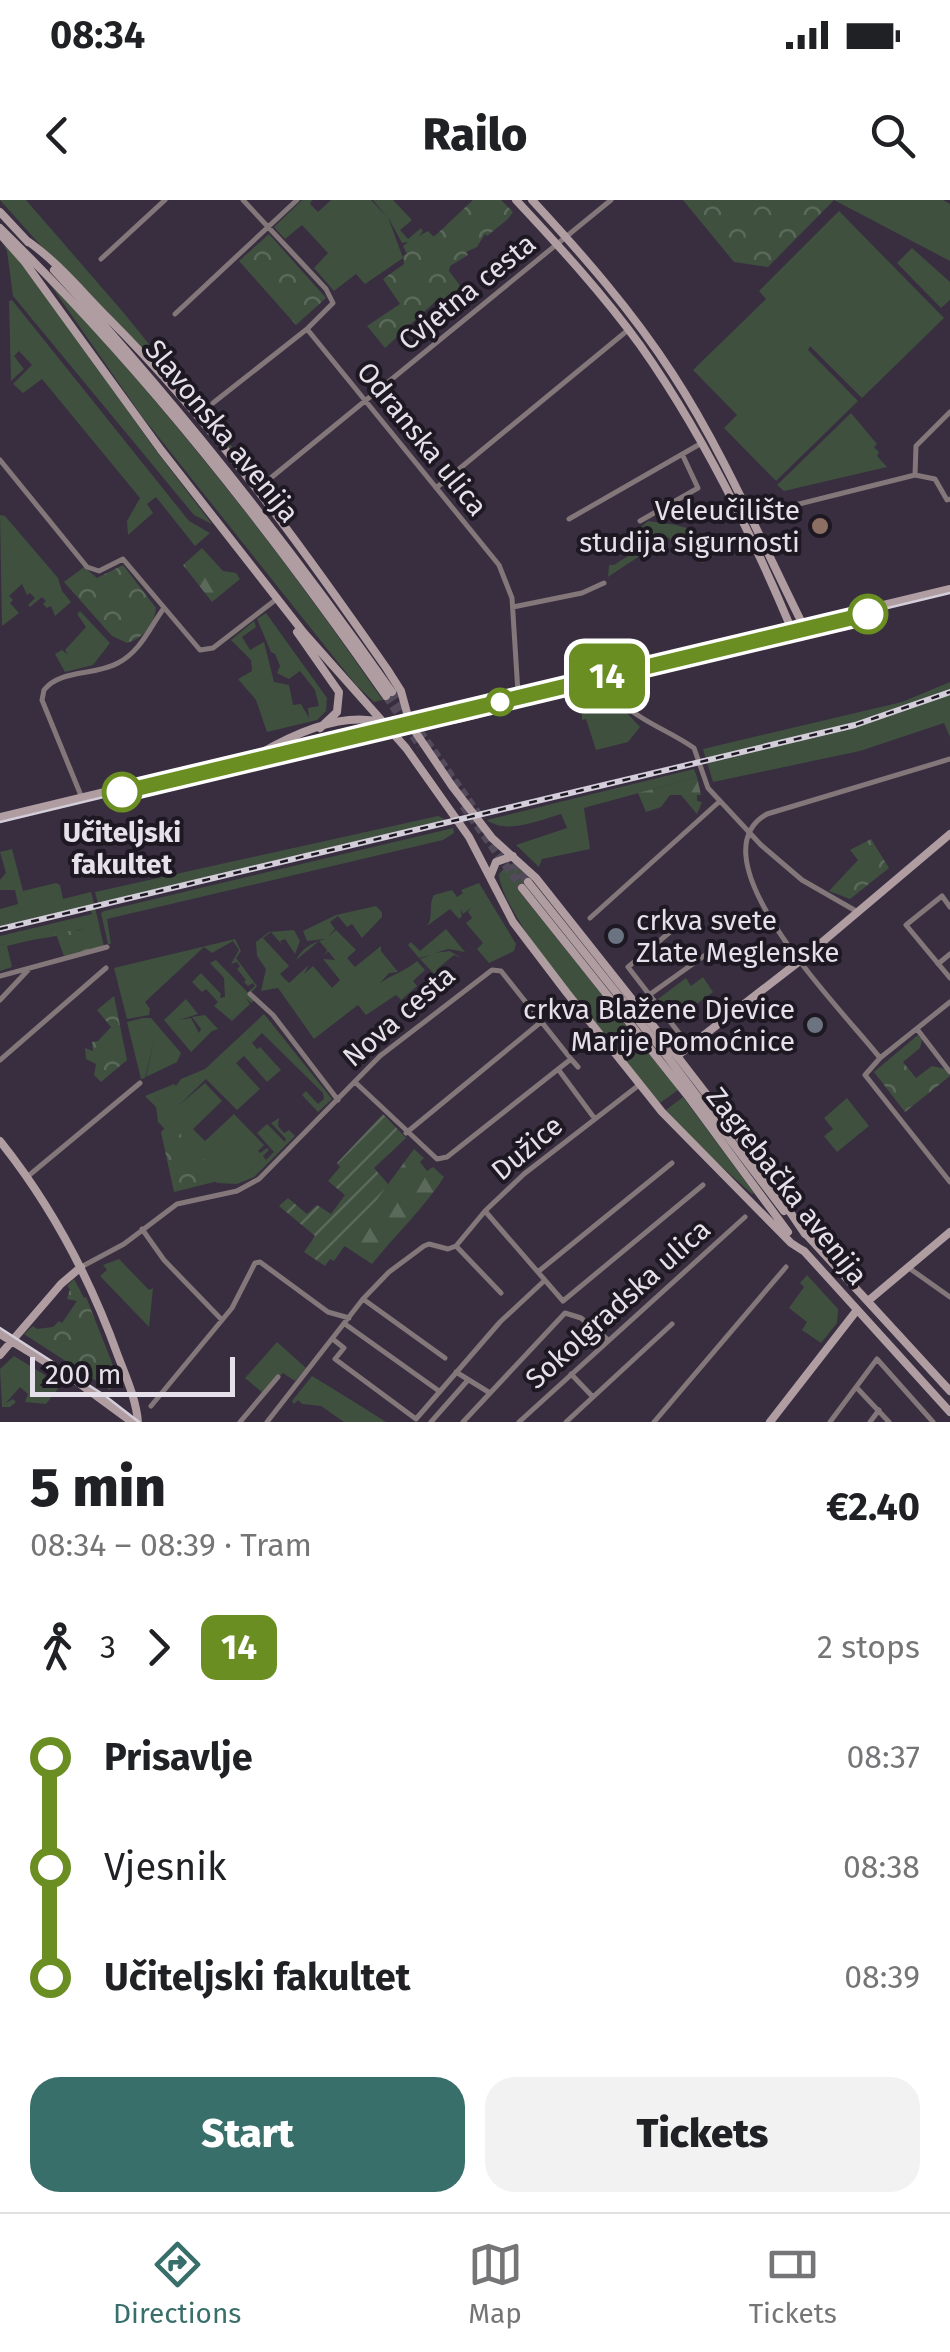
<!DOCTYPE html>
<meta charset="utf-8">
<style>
body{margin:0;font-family:"Fira Sans",sans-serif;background:#f2f2f2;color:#202124;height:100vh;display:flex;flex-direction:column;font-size:38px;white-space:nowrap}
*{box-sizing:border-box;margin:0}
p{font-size:32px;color:#757577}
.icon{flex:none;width:55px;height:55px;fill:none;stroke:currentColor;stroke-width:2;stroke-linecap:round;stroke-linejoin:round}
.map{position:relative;height:1222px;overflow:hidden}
.details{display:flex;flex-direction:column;background:#fff;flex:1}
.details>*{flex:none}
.badge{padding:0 20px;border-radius:15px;font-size:35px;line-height:65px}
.scale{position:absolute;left:30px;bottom:25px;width:205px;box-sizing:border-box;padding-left:10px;border:5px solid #e6e0eb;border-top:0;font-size:28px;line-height:35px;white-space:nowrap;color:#e6e0eb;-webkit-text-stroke:8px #1d1821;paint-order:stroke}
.map>.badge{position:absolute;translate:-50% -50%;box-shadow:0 0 0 5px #fff}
.legs{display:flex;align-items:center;gap:15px;height:110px;padding:0 30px;font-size:32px}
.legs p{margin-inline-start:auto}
.head{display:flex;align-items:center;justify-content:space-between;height:170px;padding:0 30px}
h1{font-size:55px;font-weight:800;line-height:75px}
.cta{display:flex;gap:20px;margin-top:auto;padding:20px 30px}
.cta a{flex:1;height:115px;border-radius:30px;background:#396f6a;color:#fff;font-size:40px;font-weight:800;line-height:115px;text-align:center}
.cta a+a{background:#f2f2f2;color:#202124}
ul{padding:0 30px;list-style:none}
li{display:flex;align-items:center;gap:35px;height:110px;font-size:38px}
li i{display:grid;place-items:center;width:15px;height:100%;margin:0 12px;background:currentColor}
li i::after{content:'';width:25px;height:25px;margin:-12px;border:8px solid;border-radius:50%;background:#fff}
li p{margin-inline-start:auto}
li:first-child i{background:linear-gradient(#0000 50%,currentColor 0)}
li:last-child i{background:linear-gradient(currentColor 50%,#0000 0)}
.status{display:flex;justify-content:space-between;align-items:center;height:70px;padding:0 50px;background:#fff;direction:ltr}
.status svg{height:28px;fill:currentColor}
header{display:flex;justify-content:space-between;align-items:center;height:130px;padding:0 30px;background:#fff;font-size:45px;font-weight:800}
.tabs{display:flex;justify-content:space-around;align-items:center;height:140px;border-top:2px solid #e0e0e0;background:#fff;font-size:28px;color:#757577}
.tabs a{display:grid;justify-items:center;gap:5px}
.tabs .selected{color:#396f6a}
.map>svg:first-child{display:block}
</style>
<div class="status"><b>08:34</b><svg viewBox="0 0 49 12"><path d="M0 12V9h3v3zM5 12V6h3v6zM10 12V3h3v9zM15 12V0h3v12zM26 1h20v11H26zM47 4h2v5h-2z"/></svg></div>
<header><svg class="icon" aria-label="back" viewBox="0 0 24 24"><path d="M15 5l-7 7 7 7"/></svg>Railo<svg class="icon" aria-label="search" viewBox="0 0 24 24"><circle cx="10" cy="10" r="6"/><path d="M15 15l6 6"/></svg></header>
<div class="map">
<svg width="950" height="1222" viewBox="0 0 950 1222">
<defs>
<pattern id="forest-firs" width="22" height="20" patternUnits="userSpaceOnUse" patternTransform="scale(2.5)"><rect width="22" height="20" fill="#3f503f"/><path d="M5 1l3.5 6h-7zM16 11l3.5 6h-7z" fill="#5b695b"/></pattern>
<pattern id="park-crowns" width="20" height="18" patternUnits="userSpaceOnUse" patternTransform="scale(2.5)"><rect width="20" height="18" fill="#3f503f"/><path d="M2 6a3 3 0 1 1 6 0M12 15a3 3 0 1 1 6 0" fill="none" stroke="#5b695b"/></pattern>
<pattern id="garden-furrows" width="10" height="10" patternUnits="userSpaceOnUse" patternTransform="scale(2.5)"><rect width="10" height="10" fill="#3f503f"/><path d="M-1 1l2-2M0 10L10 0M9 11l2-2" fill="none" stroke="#5b695b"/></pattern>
</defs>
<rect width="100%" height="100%" fill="#382e40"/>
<path fill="#3f503f" d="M0 0H26L123 112 258 279 248 273 178 186 51 57Z
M302 0H312L310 4 318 12 331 0H371L387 17 373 0H393L412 20 400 30 408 39 421 28 423 31 419 36 428 31 434 37 407 54 403 46 408 42 402 43 388 17 403 58 365 84 356 74 334 91 314 68 328 53 302 25 285 39 274 27Z
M834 0H943L950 4V61Z
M839 11 944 118 862 198 810 146 808 150 858 201 776 281 724 228 737 215 693 170 766 99 759 91Z
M0 38 29 73 154 248 212 324 194 315 13 96 7 51Z
M912 48 950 82V100L941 108 897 63Z
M45 77C168 209 280 350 382 499L396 489 398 496 374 502 356 485 141 215Z
M12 100 189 321 210 333 195 346 156 297 147 304 153 313 128 335 127 321 140 298 42 179 23 193 13 184 32 165 19 151 14 156 24 169 11 181 9 101Z
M851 213 877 244 874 247 879 252 877 256 887 267 784 291 777 285Z
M0 315 5 316 58 378 62 391 71 402 55 416 51 406 47 408 43 404 46 401 42 397 30 407 28 405 35 398 30 393 27 395 22 384 9 396 13 400 10 403 19 413 2 426Z
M648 321C672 325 694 323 706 346H713L719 350 727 348 702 363 685 336 673 343 668 337 608 377 609 365H614L650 342 641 327Z
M80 411 110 443 93 465 65 472 55 454 62 450 68 455 65 450 86 427 77 414Z
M266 413 327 498 326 511 317 520 267 532 256 500 238 479 252 471 251 460 231 440 254 421 256 427 242 437 250 450 264 442 274 482 289 485 293 505 301 504 309 518 308 508 319 506 315 490 300 471 289 479 277 473 280 466 275 454 271 452 257 419Z
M950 482V537L944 523 860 551 713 582 703 549 902 502Z
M600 484 640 527 628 542 596 550 586 519 582 520 581 488Z
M694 569 697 577 584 608 590 649 542 659 539 667 516 645 567 628 561 614C540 620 507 635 487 620Z
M438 616 447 620 102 703H98L95 692Z
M453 628 454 633 443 640 107 719 111 744H108L101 713 104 711Z
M12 649 23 691 56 683 60 685 63 699 91 692 98 720C81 736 25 740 0 745V736L92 714 89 706 0 726V709L18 704 15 690H0V680L6 673 0 652Z
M515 663 531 680 519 691 678 890 660 903C627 867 500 716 499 674L507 665Z
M479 683 516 744 514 751 489 763 477 749 483 743 466 723 472 718 468 712 471 708 463 714 460 708 462 716 459 719 450 709 427 726C434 716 428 704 434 695L452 690 457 697 463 693 461 690Z
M376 706 382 712V717L362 738 352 724 347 727 338 716 330 722 335 729 328 737 336 730 356 750 347 758 355 767 381 746V751L398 772 389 773 380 783C393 774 404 772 417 761L425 770 413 781 417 786 401 800 396 795 366 815 358 805 314 839 278 788 261 791 266 769 257 756 256 742 269 732 294 730 300 741 295 754 285 739 280 741 283 746 271 732 263 738 289 766 280 774 289 783 309 765 304 774 313 766 332 788 340 780 323 759 335 760 328 751 324 756 327 750 319 741 296 760C303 747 312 743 325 739L307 741 303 731 336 715Z
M446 729 465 752 448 749 435 753 450 751 461 758 454 755 436 770 440 775 437 777 420 759 431 755 419 758 408 745 411 742 420 751Z
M235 739 241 751 236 758 257 786 251 793 249 791 255 786 253 783 248 786 244 782 241 784 246 780 237 769 240 766 237 762 231 764 239 750 233 741 212 753 204 747 145 802 150 809 149 815 127 819 114 768Z
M216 760 255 800 251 803 245 797 250 804 232 821 214 806 218 802 206 789 202 792 192 782 201 773 221 794 220 798 225 797 224 778 210 763Z
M703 777 713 792 675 820 658 799 686 778 691 786Z
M186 799 198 814 179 820 191 818 199 833 201 829 192 817 205 815 218 829 212 831 191 852 164 820Z
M264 814 332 899 318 912 302 895 306 891 318 904 324 899 323 893 262 833 252 843 257 849 260 847 281 870 267 882 244 856 236 863 260 889 237 910 206 879 178 906 205 883 222 901 193 929 205 941 234 914 264 945 258 951 260 953 267 948 269 950 263 956 266 960 274 952 257 933 267 924 285 942 286 939 271 923 279 918 278 926 284 933 289 930 295 936 254 977 237 984 217 983 158 922 156 907 145 896 174 884 176 886 181 879 205 869Z
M143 818H151L181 853 177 862 146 877 155 836 145 878 141 879 127 822Z
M683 897 754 993 752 994 701 948 666 910Z
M847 898 869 926 837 952 824 936 833 929 824 918Z
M119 1059 149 1090 153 1088 149 1127 100 1076 107 1070 103 1065Z
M807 1075 838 1109 837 1123 821 1143 802 1130 807 1122 789 1108 804 1087 800 1083Z
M277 1142 306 1168 295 1181 283 1173 263 1193 245 1178Z
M14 1156 61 1185 46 1204 25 1202 28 1194 20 1187 6 1203 13 1199 16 1202 10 1207H2L0 1169Z
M312 1176C337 1191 361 1206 386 1222H344L321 1206 302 1204 298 1200 294 1204 292 1201Z"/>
<path fill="url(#forest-firs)" d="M202 348 223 371 236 373 240 379 212 402 183 365Z
M697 577 701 595H697V601L702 602 697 614 681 595H670L661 607 646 612 638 593Z
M414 949 424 958 420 962 427 971 433 967 444 977C424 1008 396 1034 372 1064L343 1045Z"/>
<path fill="url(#park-crowns)" d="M473 0H501L513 12 508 19 487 36 485 34 477 47 466 52 468 55 450 66 449 71 464 91 447 107 439 98 385 148 367 126 400 104 383 79 404 64 403 56 437 34Z
M683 0H834L768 67 734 62Z
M269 34 326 98 296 125 239 61Z
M123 365 156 408C154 425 144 438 127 443L112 436 64 382 84 367 97 378Z
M871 639 889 668 850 699 829 691 858 660 850 650Z
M98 720 104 747 64 756 56 734 7 746 12 767 0 771V745L69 731H78Z
M114 796 127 860 101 882 94 875 96 864 86 859 85 848 93 851 92 842 98 841 111 827 97 810Z
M918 835 922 840 920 848 903 862 916 878 932 866 945 869 950 876 905 912 874 872Z
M170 923 223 979 222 980 174 992 161 932Z
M74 1079 84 1098 86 1097 118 1178 110 1190 24 1134 33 1126 37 1129 53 1127 59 1121 62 1123 77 1101 67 1099 70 1089 67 1086Z"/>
<path fill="url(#garden-furrows)" d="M383 914 406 938 374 968 388 984 334 1061 330 1059 325 1066 304 1052 315 1036 279 1006 288 998 307 1014 317 1005 331 1014 345 995 328 981 340 967 337 963Z"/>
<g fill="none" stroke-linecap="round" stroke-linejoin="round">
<path stroke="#52495a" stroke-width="8" stroke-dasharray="8 4" stroke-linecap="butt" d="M392 492 481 618
M386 496 420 546
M463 606 522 688
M506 654 528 682"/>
<path stroke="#837779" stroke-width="5" d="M101 59 165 0
M175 114 297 0
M307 129 499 365 512 398 518 493
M213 203 307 129 333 103 326 89 243 0
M0 260 87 367 99 371 123 359 200 450 213 448 278 398
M915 275 916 246 950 212
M436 288 628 130
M256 290 611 0
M751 316 915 275 935 279 947 300 950 299
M569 319 700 244
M640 321 698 288 683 256
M513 407 582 393 604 383
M603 473C618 516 660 524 694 548L708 588 761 645 802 680 856 711
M82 598 42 500 44 490C60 469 95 476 118 463 141 451 150 427 164 408
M950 707 942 696 906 725 950 778
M590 718 720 601
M687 718 628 767 689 846
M938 764 950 754
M0 776 107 747
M250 794 273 815 338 900
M649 795 711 751
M0 800 30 768
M950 802 880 858 865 875 950 982
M917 829 950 872
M880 858C848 816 689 658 767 614L950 559
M571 859 578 867
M0 860 106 768
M558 869 595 919
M406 933 541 822
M27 977 140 883
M485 1011 563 1101 703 985
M142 1029 164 1060 222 1120
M456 1046 501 1093
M81 1067 124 1044 177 1004 237 991 259 979 380 856 492 770 501 771 571 859 447 957 437 959 356 883
M909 1068 950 1097
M539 1071 672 963
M363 1099 445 1158
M345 1124 439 1191
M334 1140 344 1148 335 1159 416 1219 500 1122 544 1081
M456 1172 490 1193
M571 1174 593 1197
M857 1188 889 1222
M151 1206 232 1108 255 1063 260 1062 328 1112 349 1118
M240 1222 278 1177
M267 1222 363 1099 389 1072 424 1046 429 1044 448 1049 456 1046 485 1011 524 974 639 885
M431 1222 468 1180
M463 1222 565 1113 581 1118 607 1139
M519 1222 745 1017
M566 1222 672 1124
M654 1222 786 1067
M830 1222 877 1159 933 1222
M870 1222 879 1210"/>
<path stroke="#b09da1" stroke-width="8" d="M516 0C559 46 603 94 640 145 701 231 750 330 791 428
M532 0C582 54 632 111 672 173 723 251 761 341 803 425
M0 12 28 42
M0 28C145 170 270 330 386 496
M0 34 24 61 161 250 304 433 406 548 469 637 513 722 567 793 662 912 791 1043 805 1052
M26 40C57 61 82 92 108 118 214 224 302 347 387 469L401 491 410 524 452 586 492 638 536 678 677 856 734 930 805 1034
M54 70C177 203 288 344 392 492
M297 432 339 492 337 512 320 528
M411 521C439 528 507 509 531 492
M261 553C294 534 341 512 380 522
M0 617 950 389
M490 677 496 662 513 656
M528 682 666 855 784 1011
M522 688 687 895 788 1032
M677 856 801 760 950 634
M0 941C51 1005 90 1078 118 1156 126 1177 136 1199 138 1222
M804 1032 950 1191
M804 1051 950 1212
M868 1101 950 1032
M0 1134 72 1178 132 1222
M0 1155 61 1084 81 1067
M770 1222 857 1110"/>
<path stroke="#d4ceda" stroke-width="2.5" d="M0 622 950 393
M0 1128 104 1195 139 1222"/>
<g stroke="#d4ceda" stroke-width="6">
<path id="rail" d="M0 729 855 525 950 492"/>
</g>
<use href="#rail" stroke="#1d1821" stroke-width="2.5" stroke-dasharray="8" stroke-linecap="butt"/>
</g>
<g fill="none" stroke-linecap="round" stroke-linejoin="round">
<g stroke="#fff" stroke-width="22">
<path id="line-1" d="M122 592 868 414"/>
</g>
<use href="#line-1" stroke="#6b8e23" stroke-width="15"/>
</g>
<circle fill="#8d6e63" stroke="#1d1821" stroke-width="4" cx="820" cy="326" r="10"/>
<g fill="#fff" stroke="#6b8e23" stroke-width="5">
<circle cx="868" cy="414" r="18"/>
<circle cx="500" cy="502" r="12"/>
<circle cx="122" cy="592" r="18"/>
</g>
<g fill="#6b7280" stroke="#1d1821" stroke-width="4">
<circle cx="616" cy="736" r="10"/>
<circle cx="815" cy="825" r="10"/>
</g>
<g text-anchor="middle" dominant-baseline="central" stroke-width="8" stroke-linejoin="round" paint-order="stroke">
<g font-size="28" fill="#e6e0eb" stroke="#1d1821">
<text transform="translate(467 92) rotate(-39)">Cvjetna cesta</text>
<text transform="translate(222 231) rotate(51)">Slavonska avenija</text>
<text transform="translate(422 239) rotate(51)">Odranska ulica</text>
<text transform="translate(399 816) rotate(-41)">Nova cesta</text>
<text transform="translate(527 948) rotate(-40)">Dužice</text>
<text transform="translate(787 986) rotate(52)">Zagrebačka avenija</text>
<text transform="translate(618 1104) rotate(-42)">Sokolgradska ulica</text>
</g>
<g font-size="28" fill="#e6e0eb" stroke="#1d1821" text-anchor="end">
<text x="800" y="310">Veleučilište<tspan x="800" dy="32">studija sigurnosti</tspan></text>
<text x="636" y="720" text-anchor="start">crkva svete<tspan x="636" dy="32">Zlate Meglenske</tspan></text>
<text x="795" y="809">crkva Blažene Djevice<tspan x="795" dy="32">Marije Pomoćnice</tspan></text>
</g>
<g font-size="28" font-weight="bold" fill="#e6e0eb" stroke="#1d1821">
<text x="122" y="632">Učiteljski<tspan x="122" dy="32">fakultet</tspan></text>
</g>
</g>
</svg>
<div class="scale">200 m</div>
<b class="badge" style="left:607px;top:476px;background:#6b8e23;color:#fff">14</b>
</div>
<section class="details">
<div class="head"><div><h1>5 min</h1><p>08:34 – 08:39 · Tram</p></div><b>€2.40</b></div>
<div class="legs"><svg class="icon" aria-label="walk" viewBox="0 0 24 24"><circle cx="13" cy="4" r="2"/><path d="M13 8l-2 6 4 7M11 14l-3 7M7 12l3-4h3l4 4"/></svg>3<svg class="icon" aria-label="forward" viewBox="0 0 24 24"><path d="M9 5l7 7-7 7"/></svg><b class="badge" style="background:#6b8e23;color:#fff">14</b><p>2 stops</p></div>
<ul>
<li><i style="color:#6b8e23"></i><b>Prisavlje</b><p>08:37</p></li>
<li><i style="color:#6b8e23"></i><span>Vjesnik</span><p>08:38</p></li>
<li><i style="color:#6b8e23"></i><b>Učiteljski fakultet</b><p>08:39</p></li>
</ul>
<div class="cta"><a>Start</a><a>Tickets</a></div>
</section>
<nav class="tabs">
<a class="selected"><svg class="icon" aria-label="directions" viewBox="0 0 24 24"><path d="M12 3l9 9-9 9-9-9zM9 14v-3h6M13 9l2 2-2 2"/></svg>Directions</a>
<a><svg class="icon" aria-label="map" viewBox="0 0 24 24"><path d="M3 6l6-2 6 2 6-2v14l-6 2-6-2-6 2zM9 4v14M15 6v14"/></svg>Map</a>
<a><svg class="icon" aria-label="tickets" viewBox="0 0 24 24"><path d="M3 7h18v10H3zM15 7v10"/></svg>Tickets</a>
</nav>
